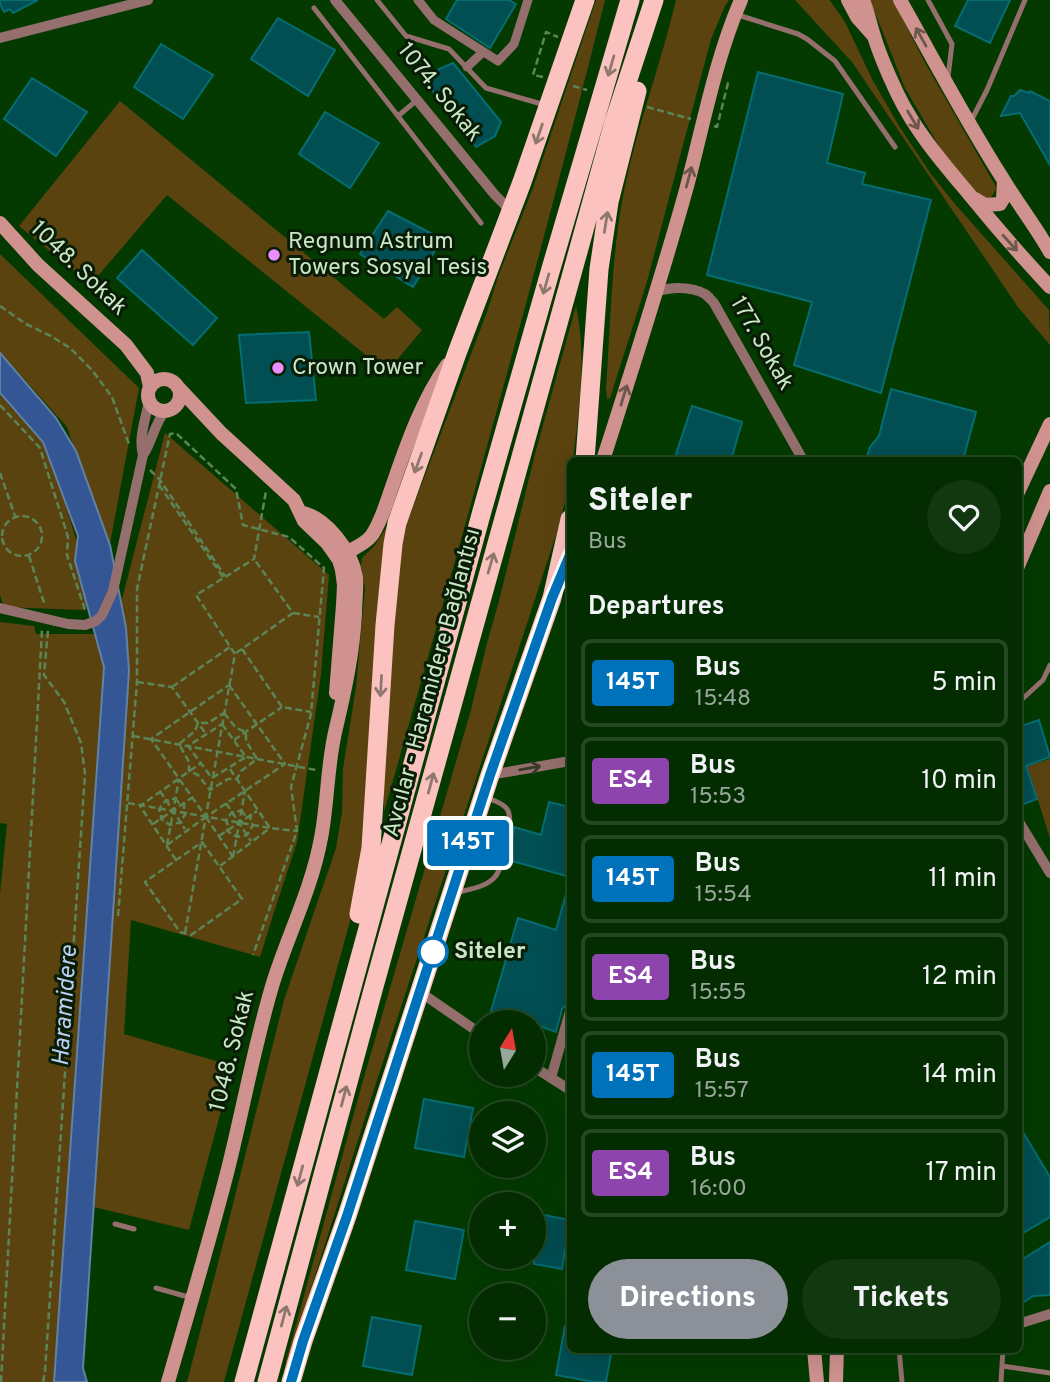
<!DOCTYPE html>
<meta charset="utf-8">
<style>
body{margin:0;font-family:Overpass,sans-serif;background:#11380f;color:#f1f3f6;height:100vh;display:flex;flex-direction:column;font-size:26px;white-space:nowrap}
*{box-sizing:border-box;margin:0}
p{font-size:23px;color:#97a799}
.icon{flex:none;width:38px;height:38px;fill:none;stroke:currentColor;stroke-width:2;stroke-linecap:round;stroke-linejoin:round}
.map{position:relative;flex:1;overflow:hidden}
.sheet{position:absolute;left:567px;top:457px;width:455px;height:896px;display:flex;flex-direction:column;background:#032c00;border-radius:10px;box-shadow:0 7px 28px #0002,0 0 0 2px #244822}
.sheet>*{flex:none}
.badge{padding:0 14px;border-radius:5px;font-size:24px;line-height:46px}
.needle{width:46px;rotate:11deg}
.fabs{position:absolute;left:469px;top:1010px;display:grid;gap:14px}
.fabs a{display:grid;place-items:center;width:77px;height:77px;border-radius:50%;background:#032c00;box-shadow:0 7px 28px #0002,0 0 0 2px #244822;font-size:35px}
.map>.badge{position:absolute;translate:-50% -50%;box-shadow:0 0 0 4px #fff}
h2{padding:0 21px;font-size:26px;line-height:63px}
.round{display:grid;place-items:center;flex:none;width:74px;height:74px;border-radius:37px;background:#11380f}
.overview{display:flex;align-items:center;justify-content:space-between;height:119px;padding:0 21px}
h1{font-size:33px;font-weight:800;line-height:52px}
.cta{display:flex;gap:14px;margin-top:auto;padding:14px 21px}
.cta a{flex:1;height:80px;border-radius:42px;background:#8c9099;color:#fff;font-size:28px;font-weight:800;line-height:80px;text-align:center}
.cta a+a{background:#11380f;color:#f1f3f6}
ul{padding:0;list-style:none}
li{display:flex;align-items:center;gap:21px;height:88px;margin:0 14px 10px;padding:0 7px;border:4px solid #244822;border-radius:10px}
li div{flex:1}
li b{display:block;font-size:26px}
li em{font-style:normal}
li .badge{min-width:77px;font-weight:700;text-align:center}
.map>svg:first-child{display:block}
</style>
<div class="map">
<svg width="1050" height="1382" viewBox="0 0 1050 1382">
<rect width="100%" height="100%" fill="#043a00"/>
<path fill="#5b4310" d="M596 0H605C537 272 461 542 384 812V754L398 564 407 523 487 312 498 277 533 188Z
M676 0H729L724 8 711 39 646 285 610 398 607 399 606 388C611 322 611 256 624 191 637 126 661 64 676 0Z
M795 0H829L831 2 845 22 872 79 899 126 931 174 955 204 1049 310 1050 345 1018 307 852 62Z
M870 0H893L924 61 995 185 996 189 991 198H981L943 153 905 88Z
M120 101 384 319 397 307 422 330 387 372 167 195 91 284 19 226Z
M0 254 139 388 109 549 67 427 0 352Z
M576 306C587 356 579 409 573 460H570V482L559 526 377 1080 284 1374 286 1361 362 1084 471 710 486 647 500 597 535 454Z
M0 395 49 450 94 599 83 610 4 607 0 595Z
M165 433 329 575 321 674 297 842 275 909 260 957 131 920 124 1034 233 1066 189 1230 94 1207 129 671 126 628 121 603Z
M388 525 362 868 350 921 224 1382H187L223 1244 284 1000 336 848 342 812 343 769 356 687 365 588 361 566 362 558 375 545Z
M0 622 34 626 36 634H95L104 667 54 1382H0V894L7 824 0 823Z
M1050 759V838L1027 766Z"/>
<path fill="#355694" stroke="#6281a3" stroke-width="2" d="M0 353 56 418 76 451 110 545 126 628 129 671 83 1368 87 1382H54L104 667 75 561 78 536 43 442 0 393Z"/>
<path fill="#014e53" stroke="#066d73" stroke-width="2" d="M0 0H38L13 13 10 9 4 12 0 4Z
M457 0H509L516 4 490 48 446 19Z
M968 0H1010L990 43 955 26Z
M278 18 335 50 308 96 251 59Z
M161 44 213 75 183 119 134 87Z
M453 63 501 122 495 136 476 147 428 85 437 70Z
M758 72 843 94 827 163 865 173 862 184 931 200 881 393 794 365 812 302 707 275Z
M32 78 87 112 56 156 4 119Z
M1020 90 1029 93 1030 91 1050 101V165L1020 113 1001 116 1011 96H1014Z
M325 112 379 143 350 188 299 154Z
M388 211 442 239 413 287 360 254Z
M142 250 217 318 193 345 117 278Z
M309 332 316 400 246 403 239 335Z
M891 389 976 412 963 460H866L870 447 879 436Z
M692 406 742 422 731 460H685L675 457Z
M1039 720 1050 757 1026 766 1037 799 1024 804 1018 796V727Z
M549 802 570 807V877L508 860 514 827 541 835Z
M567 890 570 891V992L567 1004 562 1009 556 1032 534 1024V1022H526L491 1011 518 918 556 930Z
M424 1099 473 1108 464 1157 415 1148Z
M1018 1124 1050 1177V1217L1018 1236Z
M534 1213 570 1220 562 1269 534 1264Z
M415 1221 464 1230 455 1279 406 1270Z
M1050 1242V1295L1033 1296 1018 1306V1262Z
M372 1317 421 1326 412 1375 363 1366Z
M565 1326H570V1349H612L606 1382H594L556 1375Z"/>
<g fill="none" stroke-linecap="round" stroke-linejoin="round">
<path stroke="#5b8557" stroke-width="2.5" stroke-dasharray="7 3.5" stroke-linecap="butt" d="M543 77 533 75 546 32 558 37
M573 86 587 90
M647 107 691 119
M714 126 717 127 729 79
M0 306 26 324 51 336 70 348 92 370 112 397 130 447
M0 405 40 448 68 537 67 555 86 613
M150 470 160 480 225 576
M0 473 15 516
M159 485 223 577
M2 536a20 20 0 1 1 40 0a20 20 0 1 1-40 0Z
M29 556 45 606
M293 613 319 617
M242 649 282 707 311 712
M236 653 293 613 254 559
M137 682 172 687 206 734
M229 685 285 764 206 817 151 739Z
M172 687 230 647
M224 713 236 728 246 732V741L257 759 241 771 237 779H228L210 790 198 775 189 771V762L179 744 195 731 198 723H208Z
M222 724 246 757 212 778 188 746Z
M133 736 316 770
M234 740 282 707
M230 769 270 828 297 831
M160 791 185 829
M175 798 179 803H184V810L186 813 182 819 181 823H175L170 825 161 819V814L159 809 166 800 169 801Z
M128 803 270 828
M226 803 251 841
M241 810 245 815H251L250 821 253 825 247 835 237 837 227 831 228 826 226 820 232 812 235 813Z
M206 817 233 857
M153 824 193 797
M219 836 257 811
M202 842 242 899 191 935 180 932 145 882Z
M167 845 179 779
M167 845 206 817
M233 857 245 791
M176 860 140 806 201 763
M220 866 270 828
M118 916 137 682V589L170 434 176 433 236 489 243 525 289 537 324 568 311 714 291 787 297 831 253 955
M185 933 235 654 196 595 254 559 266 491
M1 1382 42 630
M43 1382 45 1371 85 774 81 743 64 702 44 675 48 630"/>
<path stroke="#956f6d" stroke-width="5" d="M377 0 406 36 449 49 486 88 545 105
M928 0 952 44 948 77
M314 8 481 223
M738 15 798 34 807 39 835 61 895 147
M398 116 417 100
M971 121 987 90 1025 0
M1018 703 1043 680 1050 665
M459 892C471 889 485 887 494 878 503 869 515 819 507 809 503 803 494 801 488 798
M115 1224 134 1229
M156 1288 192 1298
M899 1349 902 1382
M1002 1366 1050 1373
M1001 1382 1003 1349"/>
<path stroke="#956f6d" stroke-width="9" d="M418 0 434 20 498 61 514 44 528 0
M467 67 483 52"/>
<path stroke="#956f6d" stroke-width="10" d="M335 0 495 195 511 211
M0 38 148 0
M656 292C670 287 691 286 705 294 708 296 711 300 714 303L803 460
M143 455C138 438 146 418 149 401
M0 608 68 624 85 625 96 621 102 615 113 591 143 455C152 442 154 425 165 411
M490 775 570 761
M1018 820 1050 873
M420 992 481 1034
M534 1067 570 1090
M551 1078 570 1011
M1018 1324 1050 1314"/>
<path stroke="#cf928f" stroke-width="14" d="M848 0 857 17 873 35
M863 0C868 12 870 24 874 36 880 56 889 76 898 95 916 132 943 163 969 194 995 226 1022 257 1050 287
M900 0C934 60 966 121 1003 179 1018 204 1036 227 1050 252
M975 199 985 205 1000 204 1003 199 1004 181
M0 223 38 265 126 345 147 373 150 387
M148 395a16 16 0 1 1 32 0a16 16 0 1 1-32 0Z
M177 386 221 433 294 500 304 521 327 543 339 560 342 570 344 585 343 605 336 693
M603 460C632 370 661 280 686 190 703 127 715 60 741 0
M1018 492 1050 424
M341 557C351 548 364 546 372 535 382 520 387 501 393 484 407 444 422 400 447 365
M1018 566 1050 491
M814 1349 817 1382
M168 1382C188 1313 209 1243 227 1173 243 1110 254 1046 273 983 288 935 312 888 321 838 328 802 327 764 336 728 345 690 353 653 355 614 355 602 357 589 356 577 352 551 326 517 300 512
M836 1382 837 1349"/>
<path stroke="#fcc2c0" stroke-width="19" d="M585 460 599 269 609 202 637 91
M359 914 371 848 385 625 393 544 397 523 457 353 522 182 585 0
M244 1382 482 511 550 272 630 0
M267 1382 373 990 614 122 654 0
M291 1382 303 1341 347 1216 490 775 552 598 570 519"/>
</g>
<defs><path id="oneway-shaft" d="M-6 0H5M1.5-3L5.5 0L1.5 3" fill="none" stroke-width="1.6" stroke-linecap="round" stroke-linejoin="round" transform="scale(1.75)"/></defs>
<g stroke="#6c574a">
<use href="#oneway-shaft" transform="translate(921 37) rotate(-119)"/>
<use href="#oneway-shaft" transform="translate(913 120) rotate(59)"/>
<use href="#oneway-shaft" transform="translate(689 177) rotate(-75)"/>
<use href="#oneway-shaft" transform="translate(1010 243) rotate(48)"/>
<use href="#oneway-shaft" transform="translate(624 395) rotate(-73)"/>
</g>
<g stroke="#8e776c">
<use href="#oneway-shaft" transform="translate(611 66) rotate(106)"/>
<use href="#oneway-shaft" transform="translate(539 134) rotate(109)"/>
<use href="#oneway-shaft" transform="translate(606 222) rotate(-81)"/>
<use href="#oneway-shaft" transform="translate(546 284) rotate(106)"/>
<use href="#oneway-shaft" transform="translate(418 463) rotate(110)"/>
<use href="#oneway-shaft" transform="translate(491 563) rotate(-74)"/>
<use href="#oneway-shaft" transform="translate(381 686) rotate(93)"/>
<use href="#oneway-shaft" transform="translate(431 783) rotate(-75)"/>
<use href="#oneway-shaft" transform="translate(344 1096) rotate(-75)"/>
<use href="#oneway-shaft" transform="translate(300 1176) rotate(105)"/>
<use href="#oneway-shaft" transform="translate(284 1316) rotate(-75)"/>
</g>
<use stroke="#39392a" href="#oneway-shaft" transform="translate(530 768) rotate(-10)"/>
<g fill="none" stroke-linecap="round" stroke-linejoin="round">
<g stroke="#fff" stroke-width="16">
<path id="line" d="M291 1382 303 1341 347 1216 490 775 552 598 570 555"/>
</g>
<use href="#line" stroke="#0072bc" stroke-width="10"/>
</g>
<g fill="#eb8dfb" stroke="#081c06" stroke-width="2.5">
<circle cx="274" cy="255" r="7"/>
<circle cx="278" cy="368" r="7"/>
</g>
<circle fill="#fff" stroke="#0072bc" stroke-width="3.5" cx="433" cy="952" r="14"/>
<g text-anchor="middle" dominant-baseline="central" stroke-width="6" stroke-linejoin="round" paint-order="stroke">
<g font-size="23" fill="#cbe6c7" stroke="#081c06">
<text transform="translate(439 93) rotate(51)">1074. Sokak</text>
<text transform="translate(78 269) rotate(44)">1048. Sokak</text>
<text transform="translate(761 344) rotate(60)">177. Sokak</text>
<text transform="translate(433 683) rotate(-75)">Avcılar - Haramidere Bağlantısı</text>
<text transform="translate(233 1051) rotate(-76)">1048. Sokak</text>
</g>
<g font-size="23" fill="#cbe6c7" stroke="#081c06" text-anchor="start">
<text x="288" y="242">Regnum Astrum<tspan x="288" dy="26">Towers Sosyal Tesis</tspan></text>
<text x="292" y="368">Crown Tower</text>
</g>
<g font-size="23" font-weight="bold" fill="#cbe6c7" stroke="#081c06" text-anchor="start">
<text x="454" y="952">Siteler</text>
</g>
<g font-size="24" font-style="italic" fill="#bacff3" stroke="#081c06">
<text transform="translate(66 1006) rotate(-86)">Haramidere</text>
</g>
</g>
</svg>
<div class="fabs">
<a><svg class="needle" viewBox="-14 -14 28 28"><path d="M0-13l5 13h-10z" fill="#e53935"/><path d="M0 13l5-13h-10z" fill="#97a799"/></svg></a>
<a><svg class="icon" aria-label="layers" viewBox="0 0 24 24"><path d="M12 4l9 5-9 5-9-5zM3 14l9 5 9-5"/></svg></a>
<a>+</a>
<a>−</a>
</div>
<b class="badge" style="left:468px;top:843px;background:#0072bc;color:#fff">145T</b>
<section class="sheet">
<div class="overview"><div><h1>Siteler</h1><p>Bus</p></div><a class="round"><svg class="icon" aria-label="heart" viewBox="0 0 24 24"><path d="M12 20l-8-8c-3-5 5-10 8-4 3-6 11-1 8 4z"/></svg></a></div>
<h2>Departures</h2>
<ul>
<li><span class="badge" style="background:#0072bc;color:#fff">145T</span><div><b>Bus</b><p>15:48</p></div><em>5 min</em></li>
<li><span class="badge" style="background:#8e44ad;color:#fff">ES4</span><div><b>Bus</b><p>15:53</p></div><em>10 min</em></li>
<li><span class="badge" style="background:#0072bc;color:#fff">145T</span><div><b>Bus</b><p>15:54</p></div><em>11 min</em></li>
<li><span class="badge" style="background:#8e44ad;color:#fff">ES4</span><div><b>Bus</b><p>15:55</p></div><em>12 min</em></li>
<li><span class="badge" style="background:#0072bc;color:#fff">145T</span><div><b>Bus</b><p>15:57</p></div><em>14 min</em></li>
<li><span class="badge" style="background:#8e44ad;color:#fff">ES4</span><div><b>Bus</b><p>16:00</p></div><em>17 min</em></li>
</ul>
<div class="cta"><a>Directions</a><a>Tickets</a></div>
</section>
</div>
